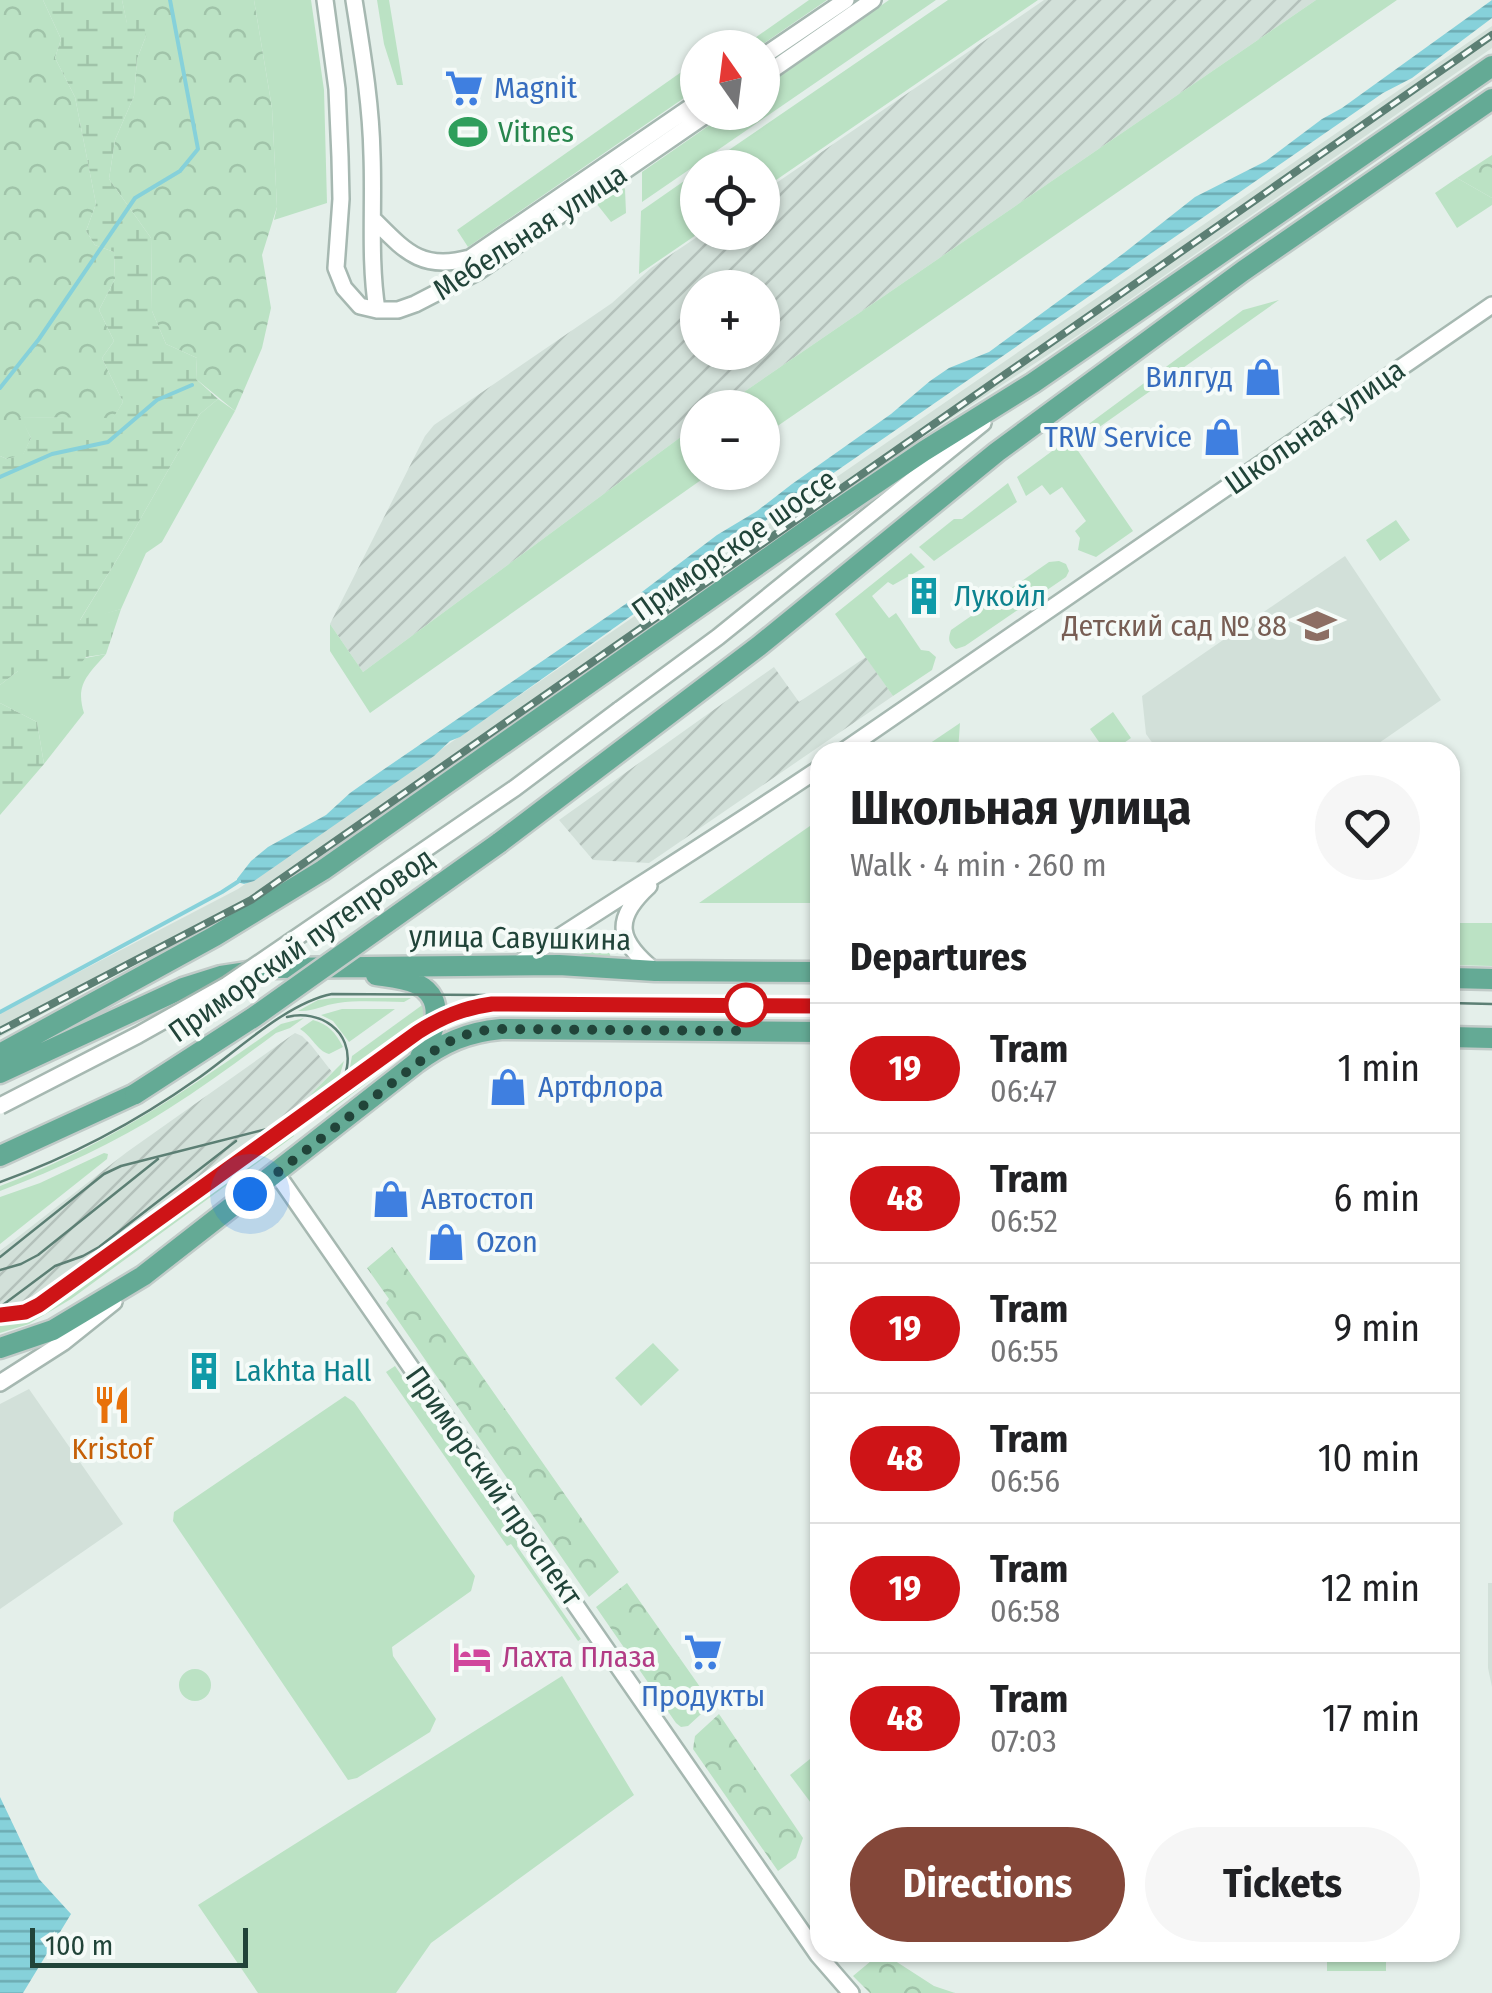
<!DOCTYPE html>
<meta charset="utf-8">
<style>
body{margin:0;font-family:"Fira Sans Condensed",sans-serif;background:#f6f6f6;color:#202124;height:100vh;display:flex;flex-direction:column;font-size:38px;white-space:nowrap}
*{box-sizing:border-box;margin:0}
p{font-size:32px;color:#757577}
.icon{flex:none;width:55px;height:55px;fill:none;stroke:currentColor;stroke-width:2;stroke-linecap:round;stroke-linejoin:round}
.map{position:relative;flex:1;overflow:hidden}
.sheet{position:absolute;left:810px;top:742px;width:650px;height:1220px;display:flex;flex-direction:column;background:#fff;border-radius:30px;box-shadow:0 2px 8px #0004}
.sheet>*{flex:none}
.badge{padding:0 20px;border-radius:32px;font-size:35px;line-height:65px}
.needle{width:65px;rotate:346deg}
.fabs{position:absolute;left:680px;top:30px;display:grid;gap:20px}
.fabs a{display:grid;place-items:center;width:100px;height:100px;border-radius:50%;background:#fff;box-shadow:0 2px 8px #0004;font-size:50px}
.scale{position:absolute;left:30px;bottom:25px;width:218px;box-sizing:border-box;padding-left:10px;border:5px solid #214439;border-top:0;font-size:28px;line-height:35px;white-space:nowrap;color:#214439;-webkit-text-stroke:8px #f5fbf8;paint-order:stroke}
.you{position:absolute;width:50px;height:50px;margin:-25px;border:8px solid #fff;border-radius:50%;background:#1a73e8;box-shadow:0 0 0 15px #1a73e833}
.map>.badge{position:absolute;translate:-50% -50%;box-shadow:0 0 0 5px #fff}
h2{padding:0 40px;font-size:38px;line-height:90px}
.round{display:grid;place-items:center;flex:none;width:105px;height:105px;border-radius:52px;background:#f6f6f6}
.summary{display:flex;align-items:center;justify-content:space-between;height:170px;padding:0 40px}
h1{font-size:48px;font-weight:700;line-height:75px}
.primary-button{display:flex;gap:20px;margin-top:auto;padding:20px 40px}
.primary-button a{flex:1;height:115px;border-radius:60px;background:#844739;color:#fff;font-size:40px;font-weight:700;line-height:115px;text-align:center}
.primary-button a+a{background:#f6f6f6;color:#202124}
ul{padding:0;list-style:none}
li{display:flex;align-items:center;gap:30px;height:130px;padding:0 40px;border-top:2px solid #e0e0e0}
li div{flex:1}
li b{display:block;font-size:38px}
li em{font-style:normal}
li .badge{min-width:110px;font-weight:700;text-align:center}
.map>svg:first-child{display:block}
</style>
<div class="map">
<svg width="1492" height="1993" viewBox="0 0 1492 1993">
<defs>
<pattern id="industrial-furrows" width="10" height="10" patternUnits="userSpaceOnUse" patternTransform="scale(2.5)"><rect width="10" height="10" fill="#d2e0d9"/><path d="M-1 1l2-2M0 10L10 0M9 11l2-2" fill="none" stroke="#b4c1bb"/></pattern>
<pattern id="forest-crowns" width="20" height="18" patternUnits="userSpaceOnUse" patternTransform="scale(2.5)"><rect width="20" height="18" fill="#bbe2c4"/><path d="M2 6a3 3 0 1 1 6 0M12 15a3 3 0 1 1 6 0" fill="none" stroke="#a0c3a9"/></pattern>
<pattern id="wetland-marsh" width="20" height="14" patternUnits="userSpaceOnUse" patternTransform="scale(2.5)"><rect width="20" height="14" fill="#bbe2c4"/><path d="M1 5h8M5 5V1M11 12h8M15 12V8" fill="none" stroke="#a0c3a9"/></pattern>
<pattern id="water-rules" width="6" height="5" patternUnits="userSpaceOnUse" patternTransform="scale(2.5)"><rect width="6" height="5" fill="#86d1da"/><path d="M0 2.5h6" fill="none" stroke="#6dabb2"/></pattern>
</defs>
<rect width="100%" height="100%" fill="#e4efea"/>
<path fill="#d2e0d9" d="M1492 26V48L1086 330 890 458 247 904 0 1037V1013L238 889Z
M1345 556 1441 700 1366 752H1159L1146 734 1142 696Z
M29 1389 123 1524 0 1609V1404Z
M1488 1583H1492V1687L1488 1668Z"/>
<path fill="url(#industrial-furrows)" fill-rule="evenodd" d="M1044 0H1316L722 407 698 408 697 425 363 672 330 624 425 436 434 425 612 303 651 268 703 233 762 232 763 192ZM698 288H762V352H698Z
M866 657 893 696 649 863 593 860 559 820 774 667 799 702Z
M295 1033 302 1036 311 1045 332 1072 311 1094 319 1108 292 1133 68 1295 27 1319 0 1323V1251L127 1152Z"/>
<path fill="#bbe2c4" d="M254 0H311L324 90 327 203 274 220 277 207 272 108Z
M377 0H389L403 85H397L384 44Z
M809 0H827L763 44 752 40Z
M889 0H936L642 202V172L727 113 762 112 763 88Z
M948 0H1038L763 189 762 168 704 167Z
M1316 0H1397L763 436 762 408 722 407Z
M697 61V89L468 247 457 230Z
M697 172 699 233 639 274 641 211Z
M1457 178 1492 198V205L1457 228 1435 193Z
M622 185 625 189 626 213 611 222 596 203Z
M1279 300 1074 445 1133 531 1096 557 1078 550 1080 538 1075 531 1086 521 1062 487 1050 495 1042 485 1026 496 1017 477 1243 310Z
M218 399 235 411 162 542 146 553 121 609 79 622 124 548 200 414Z
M697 425 698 472 711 473 370 713 330 651V624L363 672Z
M1008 483 1017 502 934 561 919 547 954 519H962Z
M1396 520 1410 540 1380 561 1366 540Z
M911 553 925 567 893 585 888 582 872 596 889 618 896 613 921 650 929 651 936 657 932 670 893 696 835 614Z
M1059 561 1066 564 1069 571 1066 577 965 646 956 649C948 643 948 639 951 630L1049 562Z
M106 654C88 675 75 684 84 713L44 764 37 722 0 703V685L18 671Z
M1113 712 1131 738 1111 752H1106L1090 729Z
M960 723 958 752H917Z
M820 819V903H699Z
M1450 923H1492V966L1450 965Z
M604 935 611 958 581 956 582 950Z
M333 998H411L404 1002C382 1002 360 1000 338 1003 322 1005 314 1012 298 1011L318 1000Z
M425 1003 429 1021 348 1078 352 1056Z
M342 1009H395L349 1042 333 1021 321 1015Z
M304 1018 290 1028 276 1033C241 1059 205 1086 168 1109 115 1143 58 1169 0 1191V1186C107 1146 189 1089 281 1024Z
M313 1020C328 1024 336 1033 343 1047L329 1054C317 1051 312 1036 300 1029Z
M427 1029 415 1046 327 1113 319 1108Z
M344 1061 338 1081 315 1102 311 1094Z
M292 1133 294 1136 71 1299 29 1324 0 1333V1323L27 1319 47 1309Z
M104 1153 108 1154 107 1159 0 1244V1197L40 1183Z
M653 1343 679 1370 641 1406 615 1378Z
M395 1366 518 1543 517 1546 581 1639 578 1641 511 1544 507 1546 386 1372Z
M345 1396 354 1402 475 1576 471 1591 392 1647 393 1656 436 1719 430 1732 357 1778 348 1780 173 1521 174 1512Z
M179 1685a16 16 0 1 1 32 0a16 16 0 1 1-32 0Z
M562 1676 634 1795 431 1943 396 1993H258L198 1905Z
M820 1751V1815L790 1775Z
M1327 1953H1386V1971H1327Z"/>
<path fill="url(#forest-crowns)" d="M0 0H43L61 39 55 58 75 97 96 204 86 231 95 245 114 252 115 279 99 310 114 341 102 358 123 402 113 419 21 417 31 438 23 455 7 459 0 456Z
M122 0H254L272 108 277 207 262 255 271 308 262 348 235 411 196 379 197 358 166 344 152 311 151 238 109 179 115 140 134 96 137 59 146 36 127 24Z
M1492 155V198L1457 178Z
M392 1247 619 1572 589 1597 386 1303 389 1299 367 1268Z
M627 1583 712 1704 688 1726 681 1727 676 1723 596 1607Z
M719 1714 803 1838 796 1858 778 1871 693 1749 695 1736Z
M886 1955 934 1986 955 1993H870L853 1976 877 1956Z"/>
<path fill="url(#wetland-marsh)" d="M43 0H122L127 23 142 17 146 36 137 59 134 96 115 140 109 179 151 238 152 311 166 344 197 358 196 379 218 399 200 414 124 548 80 620 121 609 106 654 86 657 58 692 18 671 0 685V456L7 459 23 454 31 438 20 417 113 418 123 402 102 358 114 341 99 310 115 279 114 252 95 245 86 231 96 204 75 97 55 58 61 39Z
M0 703 37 722 44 764 0 815Z"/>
<path fill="url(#water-rules)" d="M1492 0V18L1412 78 1383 93 806 492 460 737 450 741 434 756 254 881 244 884 237 882V879L251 861 268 847 326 815 350 793 377 774 630 601 717 535 757 511 792 484 891 414 930 381 949 368 989 352 1124 253 1195 197 1266 161 1322 119 1342 108Z
M0 1797 39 1879 71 1914 23 1993H0Z"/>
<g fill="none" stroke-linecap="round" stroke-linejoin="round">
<path stroke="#86d1da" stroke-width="4" d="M0 388 39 339 135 198 180 171 198 149 170 0
M0 477 52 454 108 442 157 400 192 385
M0 1012 222 892 239 881"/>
<g stroke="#a6b8b1" stroke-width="20">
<path id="minor" d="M325 0 337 89 340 157 341 199 336 268 344 288 360 306 377 310H398L415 304 479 271 710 112
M354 0C362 51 371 103 372 155 374 207 369 259 377 310
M762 57 846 0
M762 77 873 0
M374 220C406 252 422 271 470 258L698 102
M619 710 718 637 983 423
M842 752 1492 305
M649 886C612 920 618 941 655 971
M516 965C617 899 720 835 820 768
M277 1174 818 1955 851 1993
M0 1383 64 1342 114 1302"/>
</g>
<g stroke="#c1cbc8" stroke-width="25">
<path id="major" d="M499 843 759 646 997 452 1243 271 1492 99
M376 975C390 977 405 978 417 984 449 999 433 1036 420 1057
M1450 978 1492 979
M1450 1037 1492 1038
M0 1054 215 936 323 870 816 524 924 451 1033 383 1492 66
M0 1073 183 988 221 976 273 968 559 965 655 971 820 972
M0 1156 135 1094
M0 1348 53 1330 143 1276 416 1063C443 1043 467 1032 501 1029L820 1032"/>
</g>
<use href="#minor" stroke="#fff" stroke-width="15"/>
<use href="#major" stroke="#64aa95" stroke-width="20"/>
<path stroke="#5c7f74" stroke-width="2.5" d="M1450 1003 1492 1004
M287 1017C320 1009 353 1031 347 1067 346 1075 341 1083 337 1090
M0 1182C70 1157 136 1122 197 1079 236 1052 286 1003 332 994L485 995
M0 1257 104 1174 121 1166 279 1126
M0 1270 21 1264 38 1255 158 1159
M0 1307 55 1266 83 1256 99 1247 236 1141
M0 1315 25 1312 39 1305 418 1032C442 1017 463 1008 492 1004L820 1006"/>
<g stroke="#5c7f74" stroke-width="8">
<path id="rail" d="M0 1031 251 900 1492 35"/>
</g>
<use href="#rail" stroke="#f5fbf8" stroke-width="4" stroke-dasharray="11" stroke-linecap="butt"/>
<g stroke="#a6b8b1" stroke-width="20" stroke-linecap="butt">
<path id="minor-bridge" d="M0 1106 138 1035 227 985 515 788 619 710"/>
</g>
<g stroke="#c1cbc8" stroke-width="25" stroke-linecap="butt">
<path id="major-bridge" d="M135 1094 254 1017 499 843"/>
</g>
<use href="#minor-bridge" stroke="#fff" stroke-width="15"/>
<use href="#major-bridge" stroke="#64aa95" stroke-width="20"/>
</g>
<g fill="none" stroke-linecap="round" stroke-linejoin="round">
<g stroke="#fff" stroke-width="22">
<path id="line" d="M0 1315 25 1312 39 1305 418 1032C442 1017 463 1008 492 1004L820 1006"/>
</g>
<use href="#line" stroke="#ce1417" stroke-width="15"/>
<path stroke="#214439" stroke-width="10" stroke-dasharray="0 18" d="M250 1194 432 1052 456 1038 478 1031 500 1029 736 1031 746 1005"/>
</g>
<defs>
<g id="supermarket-bare" transform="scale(3)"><path d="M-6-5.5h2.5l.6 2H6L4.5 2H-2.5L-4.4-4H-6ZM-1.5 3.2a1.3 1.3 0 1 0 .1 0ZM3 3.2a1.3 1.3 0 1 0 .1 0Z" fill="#3f7fe0" stroke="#f5fbf8" stroke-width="2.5" paint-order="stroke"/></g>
<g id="stadium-bare" transform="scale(3)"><path d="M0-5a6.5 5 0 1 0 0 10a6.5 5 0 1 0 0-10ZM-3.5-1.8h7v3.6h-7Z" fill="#2e9e5b" stroke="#f5fbf8" stroke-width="2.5" paint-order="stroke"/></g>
<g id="shop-bare" transform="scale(3)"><path d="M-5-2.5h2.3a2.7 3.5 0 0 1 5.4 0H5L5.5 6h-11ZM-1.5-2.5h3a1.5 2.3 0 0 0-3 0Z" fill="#3f7fe0" stroke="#f5fbf8" stroke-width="2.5" paint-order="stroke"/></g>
<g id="building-bare" transform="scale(3)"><path d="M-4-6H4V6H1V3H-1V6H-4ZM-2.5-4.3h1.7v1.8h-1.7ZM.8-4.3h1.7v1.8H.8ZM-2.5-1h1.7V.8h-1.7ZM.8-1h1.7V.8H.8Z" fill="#0f9aa8" stroke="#f5fbf8" stroke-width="2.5" paint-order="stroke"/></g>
<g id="school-bare" transform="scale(3)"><path d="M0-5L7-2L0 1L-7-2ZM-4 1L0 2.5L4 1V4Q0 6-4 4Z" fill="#8d6e63" stroke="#f5fbf8" stroke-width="2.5" paint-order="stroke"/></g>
<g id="restaurant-bare" transform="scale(3)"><path d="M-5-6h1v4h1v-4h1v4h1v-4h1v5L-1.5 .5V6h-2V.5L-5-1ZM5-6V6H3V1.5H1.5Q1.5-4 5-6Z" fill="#e8710a" stroke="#f5fbf8" stroke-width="2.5" paint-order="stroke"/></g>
<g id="hotel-bare" transform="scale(3)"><path d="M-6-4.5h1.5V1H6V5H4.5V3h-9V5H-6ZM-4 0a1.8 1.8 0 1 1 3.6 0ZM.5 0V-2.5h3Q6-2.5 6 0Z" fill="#d1479c" stroke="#f5fbf8" stroke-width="2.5" paint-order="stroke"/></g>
</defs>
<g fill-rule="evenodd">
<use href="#supermarket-bare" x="464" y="88"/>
<use href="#stadium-bare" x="468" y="132"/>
<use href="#shop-bare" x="1263" y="377"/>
<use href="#shop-bare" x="1222" y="437"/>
<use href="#building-bare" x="924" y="596"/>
<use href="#school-bare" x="1317" y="626"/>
<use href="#shop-bare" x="508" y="1087"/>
<use href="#shop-bare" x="391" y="1199"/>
<use href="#shop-bare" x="446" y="1242"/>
<use href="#building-bare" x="204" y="1371"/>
<use href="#restaurant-bare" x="112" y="1405"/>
<use href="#supermarket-bare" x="703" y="1652"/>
<use href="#hotel-bare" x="472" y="1657"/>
</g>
<circle fill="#fff" stroke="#ce1417" stroke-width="5" cx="746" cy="1005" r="20"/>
<g text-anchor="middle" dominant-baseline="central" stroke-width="8" stroke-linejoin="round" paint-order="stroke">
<g font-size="30" fill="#366cbe" stroke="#f5fbf8" text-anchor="start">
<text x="494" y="88">Magnit</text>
<text x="1233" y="377" text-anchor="end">Вилгуд</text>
<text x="1192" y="437" text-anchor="end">TRW Service</text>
<text x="538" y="1087">Артфлора</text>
<text x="421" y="1199">Автостоп</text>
<text x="476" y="1242">Ozon</text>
<text x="703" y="1696" text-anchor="middle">Продукты</text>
</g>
<g font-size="30" fill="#27864d" stroke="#f5fbf8" text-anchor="start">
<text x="498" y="132">Vitnes</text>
</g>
<g font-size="30" fill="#214439" stroke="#f5fbf8">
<text transform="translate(530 232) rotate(-33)">Мебельная улица</text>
<text transform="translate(1315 427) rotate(-35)">Школьная улица</text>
<text transform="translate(734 545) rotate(-35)">Приморское шоссе</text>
<text transform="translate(520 938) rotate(1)">улица Савушкина</text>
<text transform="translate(301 945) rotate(-35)">Приморский путепровод</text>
<text transform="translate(494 1486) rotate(55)">Приморский проспект</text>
</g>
<g font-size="30" fill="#0d838f" stroke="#f5fbf8" text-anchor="start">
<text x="954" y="596">Лукойл</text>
<text x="234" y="1371">Lakhta Hall</text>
</g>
<g font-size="30" fill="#785e54" stroke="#f5fbf8" text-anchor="end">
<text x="1287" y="626">Детский сад № 88</text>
</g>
<g font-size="30" fill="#c56008" stroke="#f5fbf8">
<text x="112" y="1449">Kristof</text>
</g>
<g font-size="30" fill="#b23c85" stroke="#f5fbf8" text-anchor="start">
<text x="502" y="1657">Лахта Плаза</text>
</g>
</g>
</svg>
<div class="fabs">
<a><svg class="needle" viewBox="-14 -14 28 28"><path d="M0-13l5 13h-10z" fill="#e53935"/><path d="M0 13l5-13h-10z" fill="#757577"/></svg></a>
<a><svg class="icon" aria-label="locate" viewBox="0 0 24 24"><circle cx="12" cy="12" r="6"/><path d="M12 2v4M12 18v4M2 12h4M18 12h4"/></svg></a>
<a>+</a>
<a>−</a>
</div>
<div class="scale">100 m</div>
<div class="you" style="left:250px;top:1194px"></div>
<section class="sheet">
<div class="summary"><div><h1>Школьная улица</h1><p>Walk · 4 min · 260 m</p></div><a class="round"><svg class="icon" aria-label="heart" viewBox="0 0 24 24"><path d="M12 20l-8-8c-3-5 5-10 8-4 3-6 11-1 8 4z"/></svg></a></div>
<h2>Departures</h2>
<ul>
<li><span class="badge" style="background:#ce1417;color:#fff">19</span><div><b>Tram</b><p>06:47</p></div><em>1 min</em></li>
<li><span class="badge" style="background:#ce1417;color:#fff">48</span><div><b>Tram</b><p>06:52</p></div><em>6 min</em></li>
<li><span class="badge" style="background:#ce1417;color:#fff">19</span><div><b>Tram</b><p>06:55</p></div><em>9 min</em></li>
<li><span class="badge" style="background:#ce1417;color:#fff">48</span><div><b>Tram</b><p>06:56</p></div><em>10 min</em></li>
<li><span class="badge" style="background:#ce1417;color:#fff">19</span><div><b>Tram</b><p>06:58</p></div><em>12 min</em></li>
<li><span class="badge" style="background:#ce1417;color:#fff">48</span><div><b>Tram</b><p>07:03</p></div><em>17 min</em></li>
</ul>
<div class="primary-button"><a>Directions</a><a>Tickets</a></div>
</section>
</div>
